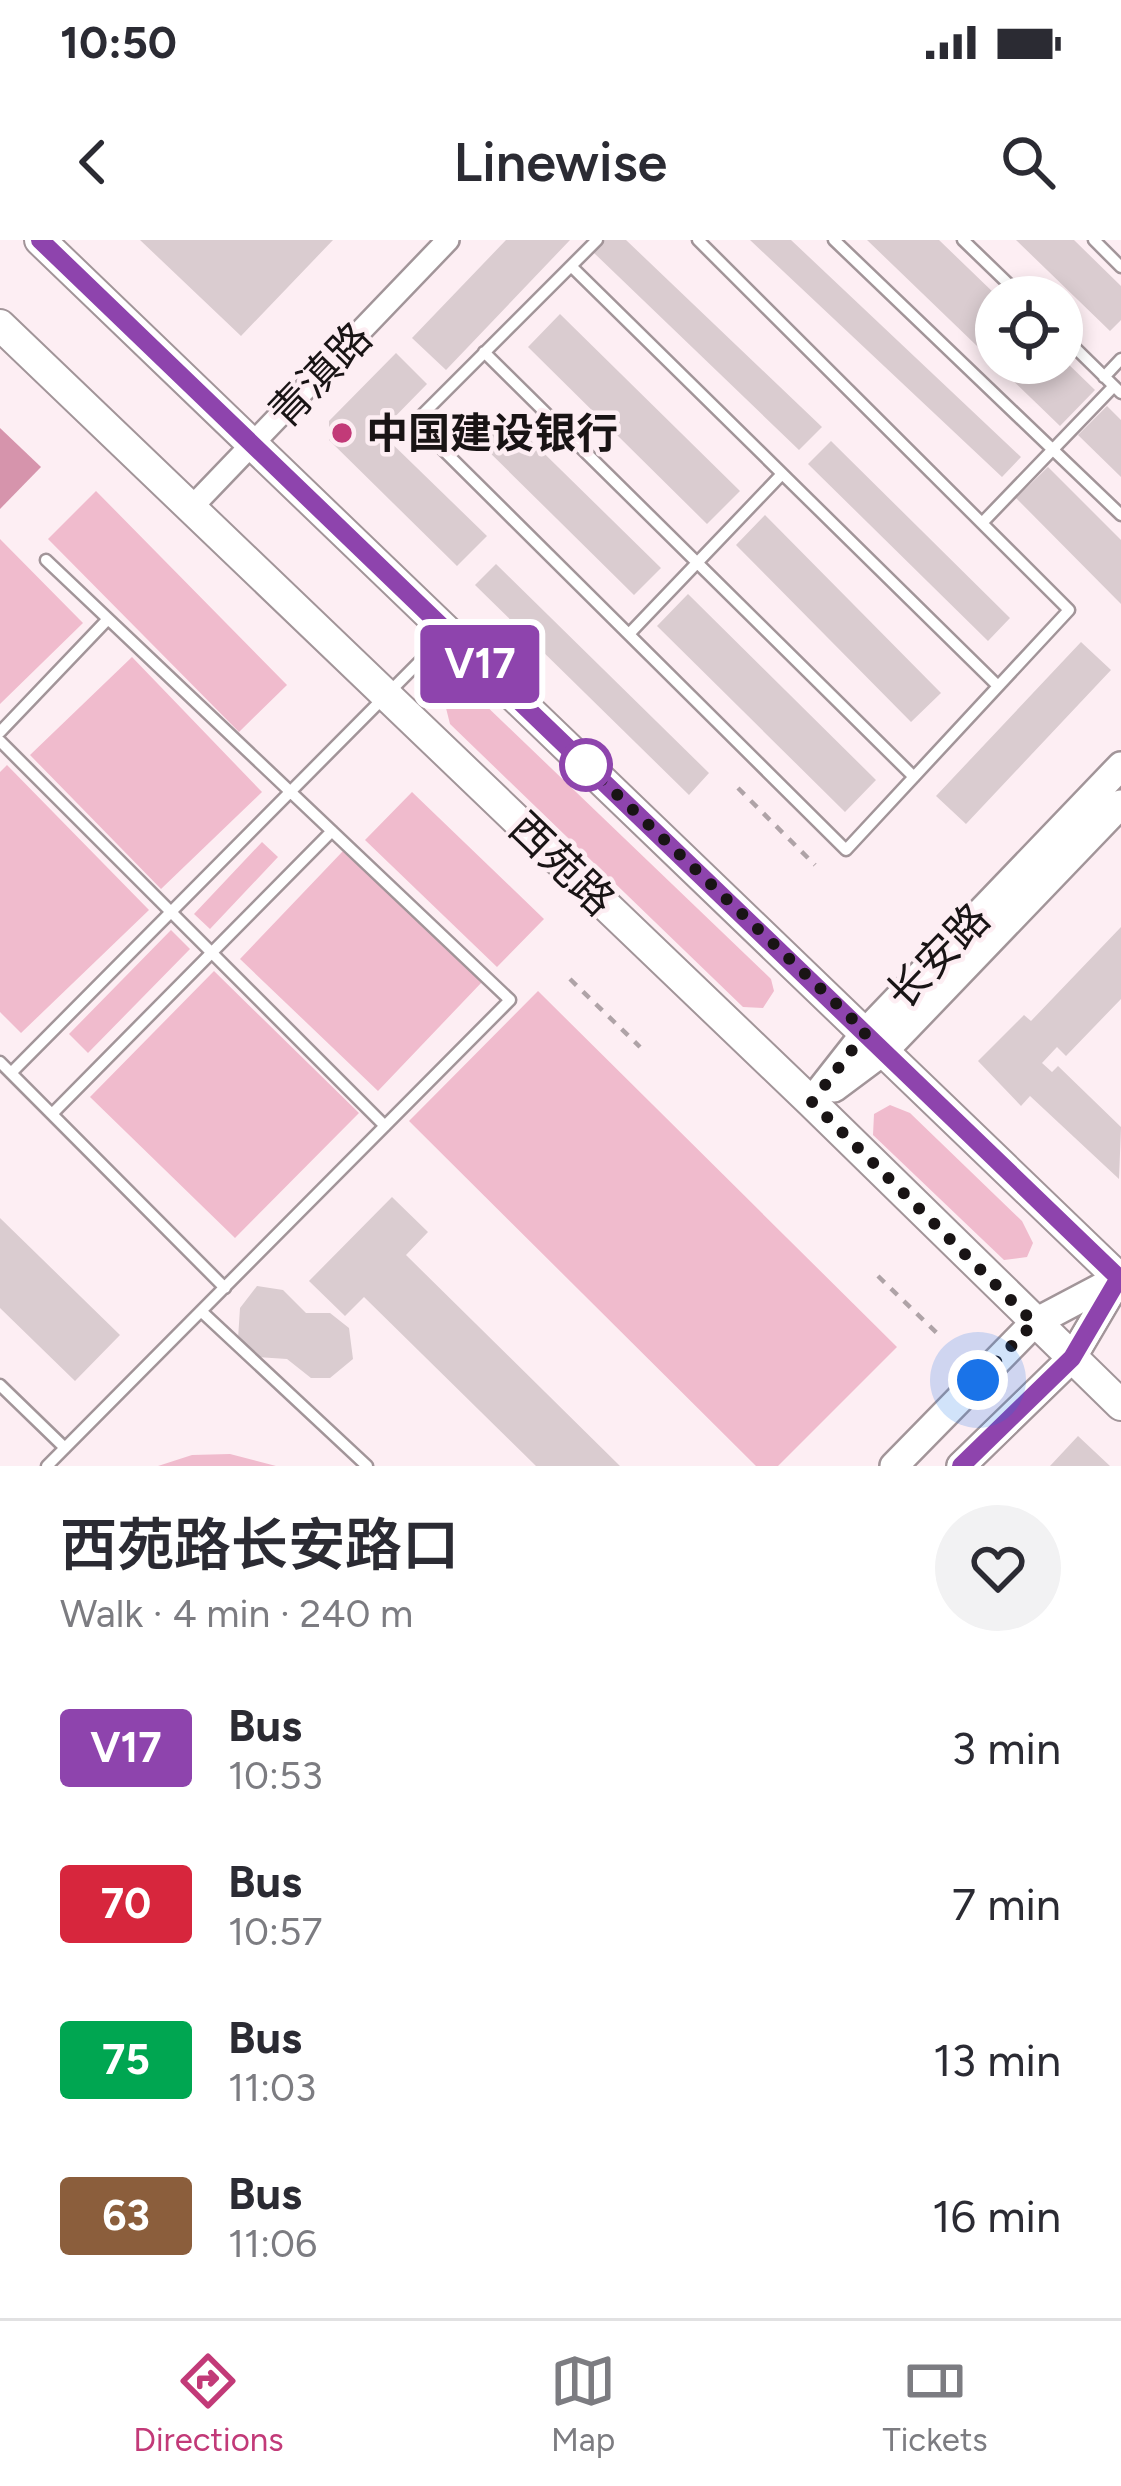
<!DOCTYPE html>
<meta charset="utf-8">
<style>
body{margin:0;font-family:Figtree,"Noto Sans SC",sans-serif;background:#f2f2f3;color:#2b2b33;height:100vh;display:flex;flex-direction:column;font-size:45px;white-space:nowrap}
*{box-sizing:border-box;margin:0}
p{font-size:39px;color:#7c7c81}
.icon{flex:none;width:66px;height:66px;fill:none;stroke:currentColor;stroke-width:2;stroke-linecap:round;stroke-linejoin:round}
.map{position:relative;height:1226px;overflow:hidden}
.side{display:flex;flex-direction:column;background:#fff;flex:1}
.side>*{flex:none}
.badge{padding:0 24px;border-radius:9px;font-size:42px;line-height:78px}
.tools{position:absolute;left:975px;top:36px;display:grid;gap:24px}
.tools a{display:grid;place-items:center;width:108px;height:108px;border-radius:50%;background:#fff;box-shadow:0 6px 18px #0003;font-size:60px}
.you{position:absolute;width:60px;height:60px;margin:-30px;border:9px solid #fff;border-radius:50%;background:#1a73e8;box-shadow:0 0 0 18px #1a73e833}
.map>.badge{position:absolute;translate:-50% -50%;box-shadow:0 0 0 6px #fff}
.round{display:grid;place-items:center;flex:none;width:126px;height:126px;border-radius:63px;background:#f2f2f3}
.headline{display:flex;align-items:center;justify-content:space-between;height:204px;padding:0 60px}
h1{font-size:57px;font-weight:600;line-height:90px}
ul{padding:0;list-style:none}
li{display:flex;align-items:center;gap:36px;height:156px;padding:0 60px}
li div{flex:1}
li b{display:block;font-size:45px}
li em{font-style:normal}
li .badge{min-width:132px;font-weight:700;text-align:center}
.status{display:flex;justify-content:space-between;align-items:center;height:84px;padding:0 60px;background:#fff;direction:ltr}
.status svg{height:33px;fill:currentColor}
header{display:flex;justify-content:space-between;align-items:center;height:156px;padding:0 60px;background:#fff;font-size:54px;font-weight:600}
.dock{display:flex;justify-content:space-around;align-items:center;height:168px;border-top:3px solid #e1e1e2;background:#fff;font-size:33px;color:#7c7c81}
.dock a{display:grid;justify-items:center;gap:6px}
.dock .on{color:#c23a78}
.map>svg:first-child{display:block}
</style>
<div class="status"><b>10:50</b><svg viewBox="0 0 49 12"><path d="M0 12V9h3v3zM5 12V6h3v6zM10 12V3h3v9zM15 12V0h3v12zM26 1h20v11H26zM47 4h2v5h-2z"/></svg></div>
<header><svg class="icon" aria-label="back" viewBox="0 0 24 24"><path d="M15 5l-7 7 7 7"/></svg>Linewise<svg class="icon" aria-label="search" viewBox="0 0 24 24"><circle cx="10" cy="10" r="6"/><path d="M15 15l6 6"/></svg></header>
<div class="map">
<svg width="1121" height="1226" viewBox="0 0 1121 1226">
<rect width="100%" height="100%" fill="#fdeef3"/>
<path fill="#f0bbcd" d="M96 251 287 445 239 492 48 299Z
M0 299 83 383 0 464Z
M132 417 262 552 161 649 30 515Z
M466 451 478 458 771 739 774 751 763 768 743 767 450 484 445 464 454 454Z
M7 525 149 670 21 793 0 772V532Z
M412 552 544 679 497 727 365 600Z
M262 602 278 617 210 689 194 674Z
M343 611 482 742 378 851 240 719Z
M171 690 190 709 88 813 69 794Z
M214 731 359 873 235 998 90 857Z
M538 751 897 1107 778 1226H756L409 881Z
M890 865 910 873 1022 981 1033 1003 1027 1017 1004 1020 873 895 874 874Z
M230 1214 276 1226H158L192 1215Z"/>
<path fill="#d694ac" d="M0 188 41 227 0 269Z"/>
<path fill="#daccd0" d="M140 0H333L241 96Z
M506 0H570L446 130 412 98Z
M605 0H626L822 187 799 210 593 12Z
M750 0H791L1021 217 1002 237Z
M867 0H939L996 55V123H1062V118L1095 150 1060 186Z
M1016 0H1074L1121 46V80L1110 91Z
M560 74 740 251 707 284 528 107Z
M396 113 427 144 380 192 487 296 457 326 329 200V181Z
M1107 166 1121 180V237L1078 195Z
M505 175 661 328 634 355 479 202Z
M831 201 1010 378 988 401 808 224Z
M1048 227 1121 300V364L1016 258Z
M765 275 941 453 911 482 736 305Z
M496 324 709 533 689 555 475 345Z
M688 354 876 540 845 572 657 386Z
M1081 402 1111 430 966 584 936 556Z
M1121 687V759L1066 816 1057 807 1042 823 1052 832 1058 826 1121 887 1119 939 1030 856 1021 866 978 821 1024 775 1031 781Z
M392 957 428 992 406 1015 620 1226H536L364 1057 345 1076 309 1041Z
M0 978 120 1095 75 1141 0 1068Z
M257 1046 283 1050 306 1073H330L349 1088 353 1119 330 1138H311L287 1119 257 1117 238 1099 240 1068Z
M1078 1196 1110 1226H1050Z"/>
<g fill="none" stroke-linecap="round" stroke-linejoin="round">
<g stroke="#a29599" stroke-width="15">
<path id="lane" d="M597 0 415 182 846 610 1069 370 698 0
M834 0 1121 275
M963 0 1022 57
M1094 0 1121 27
M571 26 998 446
M1062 95 1121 153
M484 112 914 537
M1104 137 1121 119
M982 283 1114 146
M46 320 510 760 47 1226
M629 394 782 234
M0 492 108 379
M0 501 385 886
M0 822 225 1048
M11 833 445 396
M52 874 332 591
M201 1071 367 1226
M0 1145 65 1208"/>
</g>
<g stroke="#a29599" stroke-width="26">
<path id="street" d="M190 269 448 0"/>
</g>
<g stroke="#a29599" stroke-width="32">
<path id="secondary" d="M834 848 885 810 1121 564
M811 862 866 792 1121 526
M894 1226 1034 1083 1119 1038
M961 1226 1072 1118 1119 1038"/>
</g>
<g stroke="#a29599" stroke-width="34">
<path id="primary" d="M40 0 1121 1040
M0 85 811 862 1121 1165"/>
</g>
<path stroke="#afa3a7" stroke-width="4.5" stroke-dasharray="9 9" stroke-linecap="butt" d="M738 548 815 625
M570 739 640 807
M878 1036 940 1096"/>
<use href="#lane" stroke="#fff" stroke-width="10"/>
<use href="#street" stroke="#fff" stroke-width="21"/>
<use href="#secondary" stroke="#fff" stroke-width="27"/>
<use href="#primary" stroke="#fff" stroke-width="30"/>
</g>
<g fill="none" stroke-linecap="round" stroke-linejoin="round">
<g stroke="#fff" stroke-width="27">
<path id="line" d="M40 0 1119 1038 1072 1118 961 1226"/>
</g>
<use href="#line" stroke="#8e44ad" stroke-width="18"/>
<path stroke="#191415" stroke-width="12" stroke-dasharray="0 21.6" d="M586 525 866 792 812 862 1034 1083 978 1140"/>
</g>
<circle fill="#c23a78" stroke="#fdeef3" stroke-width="4.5" cx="342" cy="193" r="12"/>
<circle fill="#fff" stroke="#8e44ad" stroke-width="6" cx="586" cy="525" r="24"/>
<g text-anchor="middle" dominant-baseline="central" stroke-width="9" stroke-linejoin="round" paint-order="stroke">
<g font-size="42" fill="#191415" stroke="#fdeef3">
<text transform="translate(320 135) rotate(-46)">青滇路</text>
<text transform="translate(562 624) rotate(44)">西苑路</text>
<text transform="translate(938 716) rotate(-46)">长安路</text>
</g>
<g font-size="42" font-weight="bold" fill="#191415" stroke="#fdeef3" text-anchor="start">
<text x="366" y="193">中国建设银行</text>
</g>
</g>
</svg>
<div class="tools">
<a><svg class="icon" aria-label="locate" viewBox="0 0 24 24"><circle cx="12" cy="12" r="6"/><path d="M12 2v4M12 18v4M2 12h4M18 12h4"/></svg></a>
</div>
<div class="you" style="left:978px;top:1140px"></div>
<b class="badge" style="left:480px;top:424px;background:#8e44ad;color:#fff">V17</b>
</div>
<section class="side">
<div class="headline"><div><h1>西苑路长安路口</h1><p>Walk · 4 min · 240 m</p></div><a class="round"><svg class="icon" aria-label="heart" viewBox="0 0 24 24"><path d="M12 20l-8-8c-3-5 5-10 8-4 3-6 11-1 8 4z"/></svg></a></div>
<ul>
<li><span class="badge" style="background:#8e44ad;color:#fff">V17</span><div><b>Bus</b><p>10:53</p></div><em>3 min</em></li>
<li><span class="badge" style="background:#d7263d;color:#fff">70</span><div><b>Bus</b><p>10:57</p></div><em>7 min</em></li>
<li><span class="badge" style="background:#00a651;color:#fff">75</span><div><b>Bus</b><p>11:03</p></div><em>13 min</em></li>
<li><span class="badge" style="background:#8b5e3c;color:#fff">63</span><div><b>Bus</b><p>11:06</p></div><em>16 min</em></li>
</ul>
</section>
<nav class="dock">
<a class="on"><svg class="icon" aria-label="directions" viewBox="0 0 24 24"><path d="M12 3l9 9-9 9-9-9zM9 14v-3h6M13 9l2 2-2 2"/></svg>Directions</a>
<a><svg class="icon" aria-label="map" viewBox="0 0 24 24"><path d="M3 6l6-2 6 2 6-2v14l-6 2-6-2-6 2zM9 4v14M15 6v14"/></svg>Map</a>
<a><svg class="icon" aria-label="tickets" viewBox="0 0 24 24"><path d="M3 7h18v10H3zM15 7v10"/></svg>Tickets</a>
</nav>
